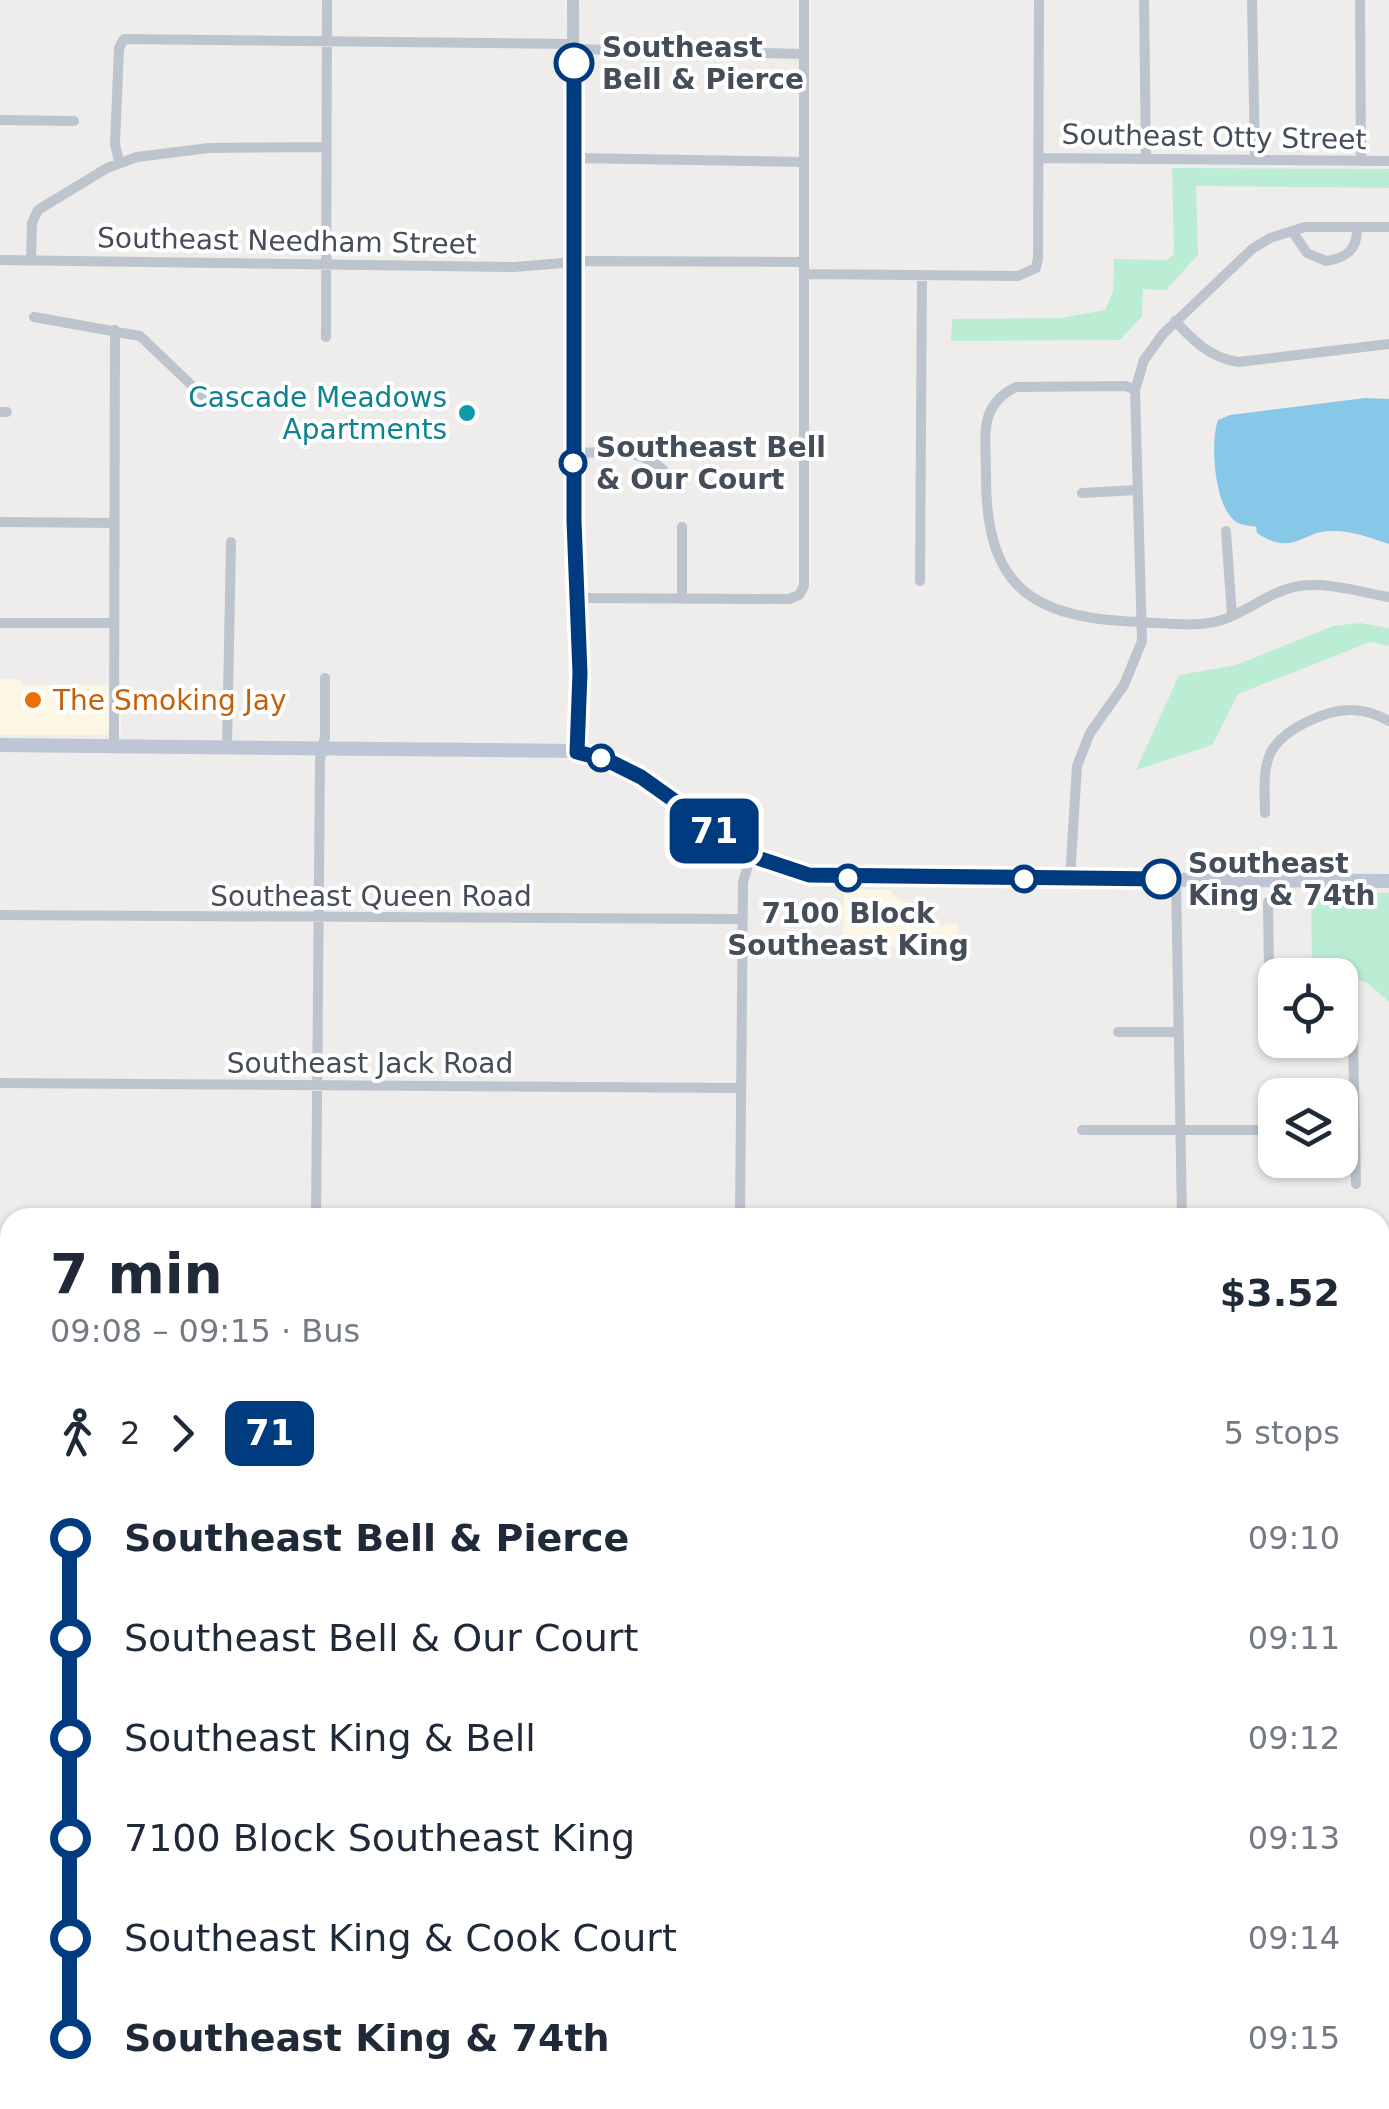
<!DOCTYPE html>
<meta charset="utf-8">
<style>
body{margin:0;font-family:"DejaVu Sans",sans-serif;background:#f6f6f7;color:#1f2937;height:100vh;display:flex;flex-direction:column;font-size:38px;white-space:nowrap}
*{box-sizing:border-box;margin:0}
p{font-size:32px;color:#747a83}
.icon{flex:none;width:55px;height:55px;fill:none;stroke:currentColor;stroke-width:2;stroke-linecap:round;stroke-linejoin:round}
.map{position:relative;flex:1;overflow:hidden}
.details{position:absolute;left:0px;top:1208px;width:1390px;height:902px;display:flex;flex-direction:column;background:#fff;border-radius:30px 30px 0 0;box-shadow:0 2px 8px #0004}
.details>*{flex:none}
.badge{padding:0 20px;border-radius:15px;font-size:35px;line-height:65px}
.fabs{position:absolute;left:1258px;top:958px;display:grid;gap:20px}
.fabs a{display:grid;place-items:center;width:100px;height:100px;border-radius:20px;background:#fff;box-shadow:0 2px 8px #0004;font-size:50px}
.map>.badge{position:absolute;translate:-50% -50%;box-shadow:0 0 0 5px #fff}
.legs{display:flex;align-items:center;gap:15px;height:110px;padding:0 50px;font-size:32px}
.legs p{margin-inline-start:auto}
.overview{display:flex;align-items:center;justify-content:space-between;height:170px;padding:0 50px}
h1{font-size:55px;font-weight:600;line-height:75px}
ul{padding:0 50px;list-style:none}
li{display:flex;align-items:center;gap:35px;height:100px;font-size:38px}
li i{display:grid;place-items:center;width:15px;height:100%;margin:0 12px;background:currentColor}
li i::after{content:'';width:25px;height:25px;margin:-12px;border:8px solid;border-radius:50%;background:#fff}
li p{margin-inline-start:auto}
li:first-child i{background:linear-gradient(#0000 50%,currentColor 0)}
li:last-child i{background:linear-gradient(currentColor 50%,#0000 0)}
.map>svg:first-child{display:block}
</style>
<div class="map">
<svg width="1389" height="2109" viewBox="0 0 1389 2109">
<rect width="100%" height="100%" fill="#efecec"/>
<path fill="#fbf7e4" d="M0 679H20L22 685H121V735H0Z
M844 890H891V894L910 904 909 915 917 926 958 924V947L843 948Z"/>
<path fill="#e0ddde" d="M1380 1568H1389V1698H1380Z"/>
<path fill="#baedd4" d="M1172 168 1389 169V188L1196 186 1198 255 1166 290 1143 289 1142 316 1120 340 951 341 952 319 1061 318 1105 310 1113 292 1114 259 1167 260 1174 254Z
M1360 623 1389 628V646L1370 642 1238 694 1212 745 1136 770 1179 675 1236 665 1333 626Z
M1311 893H1389V1002L1366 982 1312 969Z
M104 2100H687L686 2109H104Z"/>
<path fill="#87c8e9" d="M1365 398 1389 399V544C1371 538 1353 531 1333 531 1304 529 1293 558 1257 533L1256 527C1248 525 1240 526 1234 520 1214 504 1210 441 1218 420L1230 415Z"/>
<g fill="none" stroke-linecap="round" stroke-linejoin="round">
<path stroke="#bdc4ce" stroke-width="10" d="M1144 0 1146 159
M1252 0 1255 160
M1360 0 1361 161
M574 49 804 54
M0 120 74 121
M574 158 804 162
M1039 158 1389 161
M119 162 115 144 119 48 124 39 574 44
M1292 231 1307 253 1326 261C1347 258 1358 249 1357 227
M0 260 514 267 587 261 804 262
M31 260 32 223 38 210 107 168 137 157 209 148 327 147
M804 274 1018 276 1036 268 1038 258 1039 0
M34 317 140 336 204 397
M1175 321C1195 342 1209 357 1238 362L1389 344
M326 337 327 0
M1135 390 1126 386 1016 387C978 406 986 435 986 472 985 586 1029 618 1139 622 1165 623 1196 628 1222 620 1249 611 1270 591 1299 586 1329 582 1359 592 1389 597
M0 412H7
M573 453C605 453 642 446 665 472
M1082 493 1137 490
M0 522 115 523
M682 527V598
M1226 531 1232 616
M920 581 922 275
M575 598 789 599 799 595 804 586V0
M0 623H114
M114 746 115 330
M227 747 231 542
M1265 813C1265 793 1262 770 1271 752 1283 729 1327 709 1352 710 1365 710 1378 715 1389 721
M1070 879 1077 766 1090 733 1124 685 1142 641 1135 390 1144 360 1163 334 1252 249 1270 238 1305 227H1389
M1176 879 1182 1218
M1268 902 1269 970 1275 987
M0 915 742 919
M1340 1022 1349 1028 1353 1037 1356 1184
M1118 1032H1178
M0 1083 741 1088
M1082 1130H1275
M316 1218 320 760 325 736V678
M740 1218 743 882 751 856
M1380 1241H1389
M1380 1345 1389 1339
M1 1586 6 1506
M1380 1802H1389
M1380 1949H1381
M99 2109V2100"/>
<path stroke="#bdc4ce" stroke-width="12" d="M573 0 574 589 580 673 577 751
M0 1246H10
M1380 1432H1389
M1380 2017H1389"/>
<path stroke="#bec6d5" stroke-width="14" d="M0 745 577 751C647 764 691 823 750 855 776 869 804 874 833 878L1389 881"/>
</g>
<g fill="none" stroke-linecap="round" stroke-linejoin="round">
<g stroke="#fff" stroke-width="22">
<path id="line-1" d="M574 63V521L580 673 577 752 607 760 641 777 752 856 809 875 1161 879"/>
</g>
<use href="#line-1" stroke="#003b80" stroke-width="15"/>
</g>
<g fill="#fff" stroke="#003b80" stroke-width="5">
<circle cx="574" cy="63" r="18"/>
<circle cx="573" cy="463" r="12"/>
<circle cx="601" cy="758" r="12"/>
<circle cx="848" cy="878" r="12"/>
<circle cx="1024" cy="879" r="12"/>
<circle cx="1161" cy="879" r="18"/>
</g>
<circle fill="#0f9aa8" stroke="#fff" stroke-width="4" cx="467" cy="413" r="10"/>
<circle fill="#e8710a" stroke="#fff" stroke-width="4" cx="33" cy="700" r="10"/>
<g text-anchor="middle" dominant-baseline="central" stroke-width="8" stroke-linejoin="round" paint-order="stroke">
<g font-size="28" font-weight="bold" fill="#454d59" stroke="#fff" text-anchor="start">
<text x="602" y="47">Southeast<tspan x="602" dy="32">Bell &amp; Pierce</tspan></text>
<text x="596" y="447">Southeast Bell<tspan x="596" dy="32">&amp; Our Court</tspan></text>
<text x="1188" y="863">Southeast<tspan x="1188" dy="32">King &amp; 74th</tspan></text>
<text x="848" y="913" text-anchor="middle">7100 Block<tspan x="848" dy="32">Southeast King</tspan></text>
</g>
<g font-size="28" fill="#454d59" stroke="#fff">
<text transform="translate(1214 137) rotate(1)">Southeast Otty Street</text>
<text transform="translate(287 241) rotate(1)">Southeast Needham Street</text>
<text x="371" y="896">Southeast Queen Road</text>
<text x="370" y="1063">Southeast Jack Road</text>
</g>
<g font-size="28" fill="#0d838f" stroke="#fff" text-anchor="end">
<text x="447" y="397">Cascade Meadows<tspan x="447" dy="32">Apartments</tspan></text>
</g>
<g font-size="28" fill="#c56008" stroke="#fff" text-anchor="start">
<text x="53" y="700">The Smoking Jay</text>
</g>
</g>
</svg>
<div class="fabs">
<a><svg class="icon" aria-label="locate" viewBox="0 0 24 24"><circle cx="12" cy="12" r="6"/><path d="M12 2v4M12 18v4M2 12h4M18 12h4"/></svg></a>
<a><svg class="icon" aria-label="layers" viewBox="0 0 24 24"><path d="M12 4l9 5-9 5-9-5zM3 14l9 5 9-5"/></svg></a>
</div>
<b class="badge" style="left:714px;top:831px;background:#003b80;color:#fff">71</b>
<section class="details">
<div class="overview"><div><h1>7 min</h1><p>09:08 – 09:15 · Bus</p></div><b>$3.52</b></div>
<div class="legs"><svg class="icon" aria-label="walk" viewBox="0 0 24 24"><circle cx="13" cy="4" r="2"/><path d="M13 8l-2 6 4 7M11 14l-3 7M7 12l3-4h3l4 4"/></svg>2<svg class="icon" aria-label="forward" viewBox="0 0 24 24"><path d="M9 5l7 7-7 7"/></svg><b class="badge" style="background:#003b80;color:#fff">71</b><p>5 stops</p></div>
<ul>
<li><i style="color:#003b80"></i><b>Southeast Bell &amp; Pierce</b><p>09:10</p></li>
<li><i style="color:#003b80"></i><span>Southeast Bell &amp; Our Court</span><p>09:11</p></li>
<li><i style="color:#003b80"></i><span>Southeast King &amp; Bell</span><p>09:12</p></li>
<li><i style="color:#003b80"></i><span>7100 Block Southeast King</span><p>09:13</p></li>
<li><i style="color:#003b80"></i><span>Southeast King &amp; Cook Court</span><p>09:14</p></li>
<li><i style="color:#003b80"></i><b>Southeast King &amp; 74th</b><p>09:15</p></li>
</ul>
</section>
</div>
